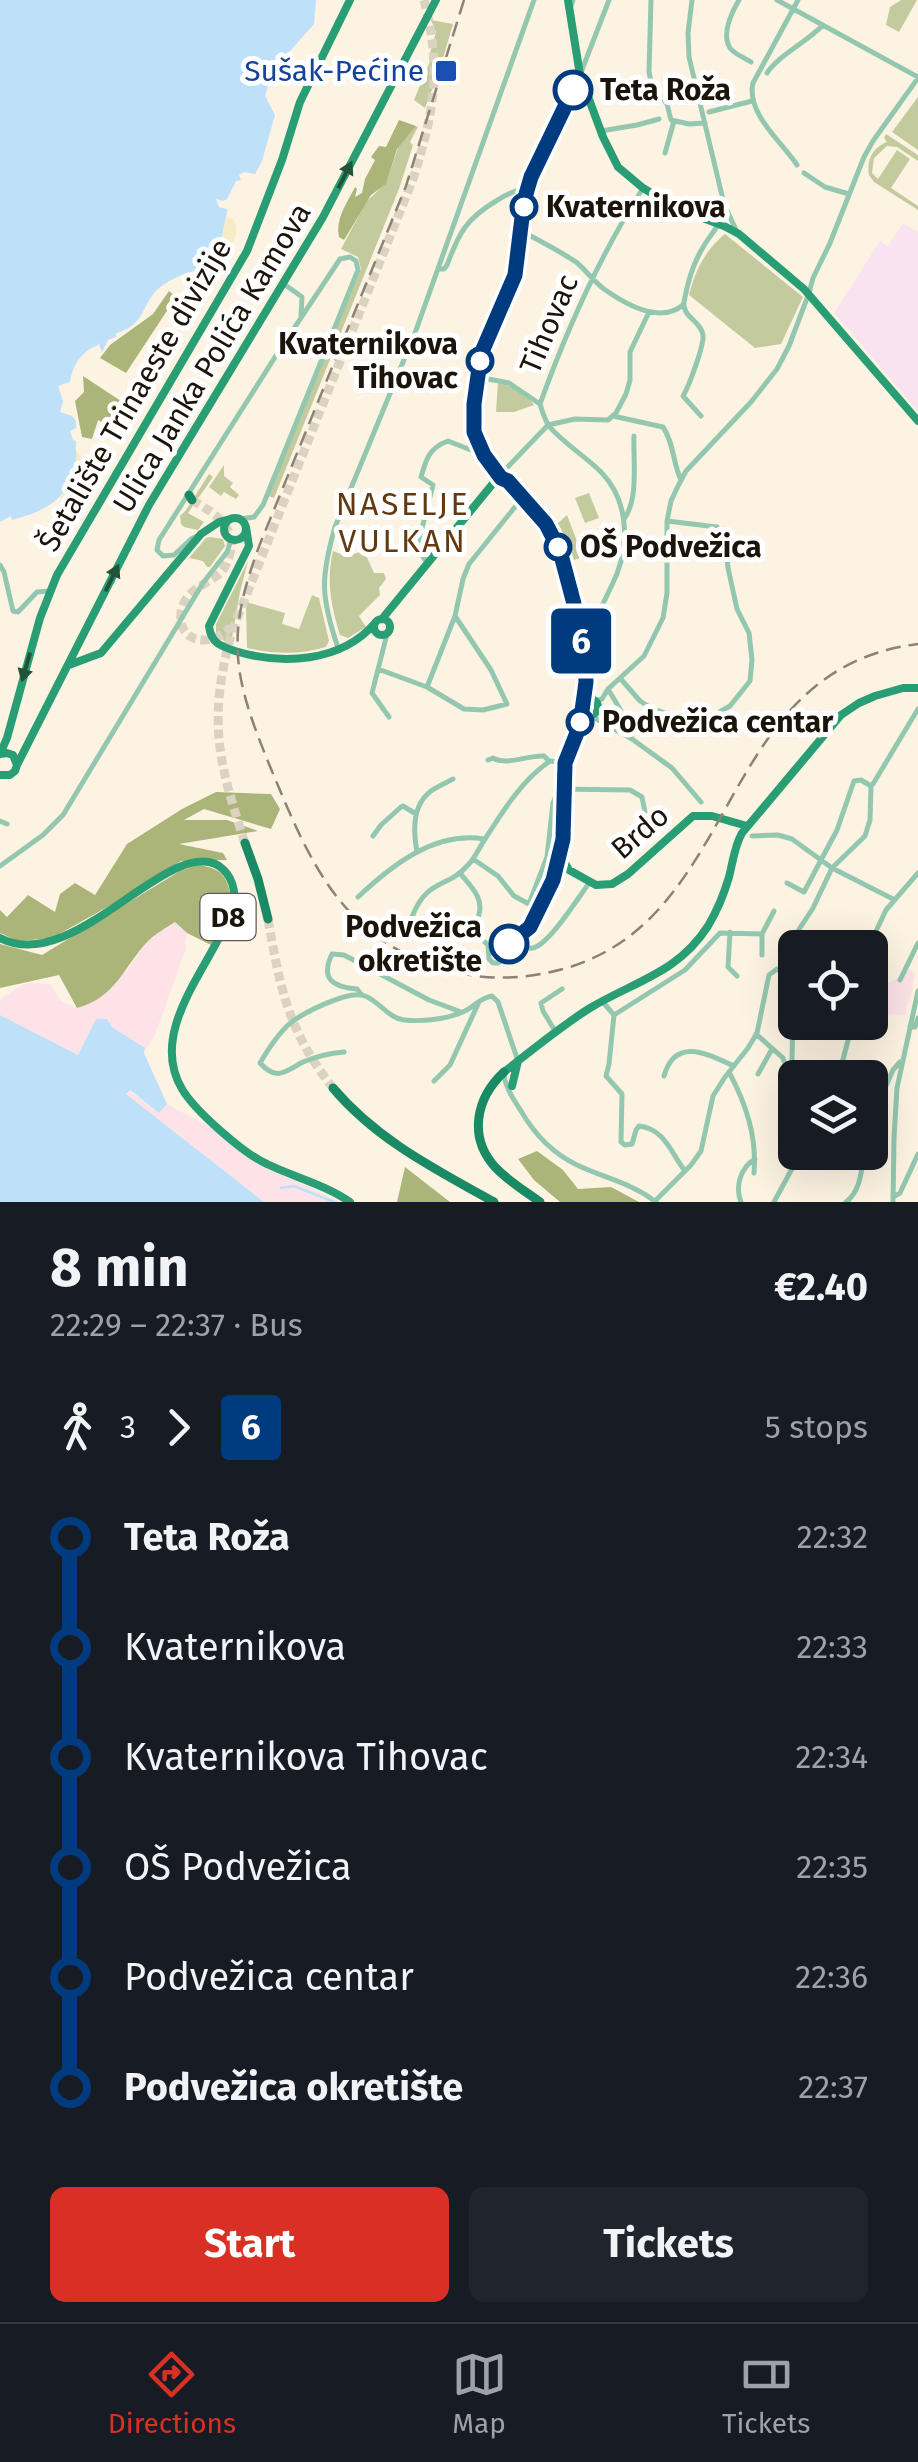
<!DOCTYPE html>
<meta charset="utf-8">
<style>
body{margin:0;font-family:"Fira Sans",sans-serif;background:#20242c;color:#f1f3f6;height:100vh;display:flex;flex-direction:column;font-size:38px;white-space:nowrap}
*{box-sizing:border-box;margin:0}
p{font-size:32px;color:#9ea1a6}
.icon{flex:none;width:55px;height:55px;fill:none;stroke:currentColor;stroke-width:2;stroke-linecap:round;stroke-linejoin:round}
.map{position:relative;height:1202px;overflow:hidden}
.sheet{display:flex;flex-direction:column;background:#171b24;flex:1}
.sheet>*{flex:none}
.badge{padding:0 20px;border-radius:8px;font-size:35px;line-height:65px}
.buttons{position:absolute;left:778px;top:930px;display:grid;gap:20px}
.buttons a{display:grid;place-items:center;width:110px;height:110px;border-radius:15px;background:#171b24;box-shadow:0 10px 40px #0002;font-size:50px}
.map>.badge{position:absolute;translate:-50% -50%;box-shadow:0 0 0 5px #fff}
.legs{display:flex;align-items:center;gap:15px;height:110px;padding:0 50px;font-size:32px}
.legs p{margin-inline-start:auto}
.summary{display:flex;align-items:center;justify-content:space-between;height:170px;padding:0 50px}
h1{font-size:55px;font-weight:700;line-height:75px}
.primary-button{display:flex;gap:20px;margin-top:auto;padding:20px 50px}
.primary-button a{flex:1;height:115px;border-radius:15px;background:#d93025;color:#fff;font-size:40px;font-weight:700;line-height:115px;text-align:center}
.primary-button a+a{background:#20242c;color:#f1f3f6}
ul{padding:0 50px;list-style:none}
li{display:flex;align-items:center;gap:35px;height:110px;font-size:38px}
li i{display:grid;place-items:center;width:15px;height:100%;margin:0 12px;background:currentColor}
li i::after{content:'';width:25px;height:25px;margin:-12px;border:8px solid;border-radius:50%;background:#171b24}
li p{margin-inline-start:auto}
li:first-child i{background:linear-gradient(#0000 50%,currentColor 0)}
li:last-child i{background:linear-gradient(currentColor 50%,#0000 0)}
.menu{display:flex;justify-content:space-around;align-items:center;height:140px;border-top:2px solid #363941;background:#171b24;font-size:28px;color:#9ea1a6}
.menu a{display:grid;justify-items:center;gap:5px}
.menu .on{color:#d93025}
.map>svg:first-child{display:block}
</style>
<div class="map">
<svg width="918" height="1202" viewBox="0 0 918 1202">
<rect width="100%" height="100%" fill="#fdf3e2"/>
<path fill="#fde3e8" d="M175 922 187 933 185 944 187 946 155 1035 143 1053 113 1028 107 1019 78 1055 0 1015V999L26 983 50 984 61 1001 77 1008 126 972 148 940Z
M909 969 915 973 910 1001 907 1005 905 1015 885 1014V985L897 978 902 980Z
M129 1090 159 1113 167 1104 222 1134 255 1162 340 1202H264L126 1094Z"/>
<path fill="#fae3f0" d="M903 223 918 232V411L834 313 880 241 888 246Z"/>
<path fill="#c3cb9e" d="M901 0H917L899 32 886 25 890 7Z
M431 20 453 24 439 72 425 108 414 100 431 59 429 57 436 32Z
M918 97V150L892 132Z
M416 126 418 127 410 142 413 145 399 189 274 498 268 496 361 269 358 257 341 249 366 202 386 183 399 145Z
M886 134 918 155V161L897 147 887 146 874 158 872 173 878 179 897 150 910 159 891 188 918 206V210L874 182 869 175C866 160 873 147 887 142L884 138Z
M725 234 803 297 781 344 755 348 689 295C695 271 705 250 725 234Z
M498 382C511 386 527 393 534 405L514 412H496Z
M224 465V476L233 483 230 487 239 495 236 499 224 492 221 496 209 487Z
M209 474 213 477 188 513 204 522 198 530 184 527 181 524 180 516 186 510Z
M589 493 599 518 585 523 575 498Z
M567 515 583 557 571 561 556 525Z
M210 537 223 539 225 546 210 567H207L203 561 189 558 206 538Z
M333 551 346 556 364 551 374 573H384L386 579 379 588 380 595 359 616 366 627 348 638 340 635C331 606 326 580 333 551Z
M248 561 240 592 231 643 224 641 216 632V624Z
M312 595 319 598 329 641 326 647C299 655 275 654 247 648L246 602 285 613 282 624 299 629Z"/>
<path fill="#abb579" d="M399 120 416 126 397 149 386 184 371 195 344 240 339 237C335 219 347 203 355 187L357 189 355 197 362 193 365 179 375 160 371 157 379 146 386 147Z
M169 291 176 297 126 373 100 358 110 345 153 314Z
M83 376 136 411 122 433 98 420 92 439 82 437 75 401 84 392Z
M216 792 271 794 280 809 271 829 204 809 184 820H227L258 831 179 844 223 853 227 860 181 861 127 896 52 938 18 941 0 933V910L7 917 28 895 55 912 60 894 75 883 95 895 127 844 182 809Z
M197 865C222 868 226 875 232 899L211 945 187 933 175 922C166 928 155 934 148 941 123 967 117 997 77 1008L59 975 0 988V944L42 955 180 871Z
M537 1151 563 1170 578 1189 611 1187 639 1202H560L534 1180 518 1159Z
M405 1167 450 1202H397Z"/>
<path fill="#f5ebc6" d="M227 216 234 220C240 232 233 239 231 251L234 253 225 265 217 266 216 264Z
M76 450 85 462 74 492 66 500 60 497 66 489Z"/>
<path fill="#bee0f8" d="M0 0H316L314 24 273 70 265 96 275 115 262 161 255 174 244 172 239 175 241 180 236 181 227 199 223 201 216 199 219 207 227 209V212L216 264C199 270 178 274 163 285 141 300 147 326 116 333V337L108 340 102 352 98 342V345C81 352 73 364 70 382L58 386 63 401 60 412 72 416 76 421V428L70 431 73 440 76 441C75 448 77 457 75 465 69 499 44 512 12 520L11 516 0 522Z
M0 1015 78 1055 96 1019H107L113 1028 145 1048 144 1053 167 1104 159 1113 130 1090 126 1094 264 1202H0Z"/>
<g fill="none" stroke-linecap="round" stroke-linejoin="round">
<path stroke="#bee0f8" stroke-width="2.5" d="M281 1188 294 1186 334 1202"/>
<path stroke="#dbd2c2" stroke-width="9" stroke-dasharray="9 4.5" stroke-linecap="butt" d="M192 500C212 512 237 525 230 553 228 561 225 569 219 574 207 584 189 589 183 605 171 639 207 652 231 627
M245 843C217 759 208 719 232 631L413 179C434 113 442 69 424 0
M268 919C280 988 288 1031 333 1088"/>
<path stroke="#94c7af" stroke-width="5" d="M651 0 649 72 652 86 667 104 671 120 689 124 705 123
M692 0 688 33 689 57 724 204 737 232
M739 0C732 12 721 34 730 48 734 54 745 58 751 62
M777 0 918 77
M570 9 573 0
M767 73C779 55 807 42 823 25
M709 112 752 101
M601 131 637 125 659 119
M665 153 674 121
M797 165C781 141 746 113 753 83L798 0
M804 173 825 187 849 194
M521 231C540 241 558 250 576 262 586 270 594 282 604 289 625 304 660 324 683 305
M438 269H444L447 265C459 233 466 219 496 201 507 194 515 190 527 188
M284 284 302 297 301 316
M478 377 509 383 540 404
M613 416 663 427C674 443 673 464 681 480
M701 416 683 396C689 386 704 346 703 335 701 321 682 317 684 302 687 285 693 264 702 249 710 234 722 225 724 207
M500 475 548 425 575 419 608 420 616 413 626 394 630 380V352L649 312
M501 478 484 455 474 432V405L481 354 515 275 524 201 531 177 580 75 609 0
M624 519C639 499 633 460 634 436
M199 535 191 539 174 555 163 556 157 550 159 540 277 354 340 259 350 257 356 261 358 270 263 505 254 517 240 519
M428 564 418 549 419 540 433 485 421 477C426 459 429 448 448 441L481 454
M0 565 4 572 13 611 18 612 37 592 49 591
M579 627C598 621 602 605 611 587 630 551 631 503 601 472 586 457 561 441 549 426 545 420 542 411 540 404 567 329 600 255 643 188
M388 630 372 693 389 717
M338 648C321 597 320 579 335 527L415 333 534 0
M378 669 427 687 464 709 483 710 507 704 491 670 455 616
M620 678 640 701 651 708 670 715 691 718 716 714 730 706 750 681 752 660 749 633 737 609 728 568 725 536 717 527 667 521
M427 687 455 616 463 579 469 564 523 497
M608 689 627 721 632 739
M595 701 602 699 608 689 644 656 663 618 667 593V521L671 501 678 486 686 471 751 402 777 369 789 346 809 293 813 278 830 243 864 157 873 141 918 78
M593 717 632 739 672 768 701 802
M488 760 493 758C507 766 528 755 544 756L549 761
M0 821 7 824
M373 836 381 825 401 807 403 806 416 814
M752 836 778 835 792 839 832 868 893 899
M417 852C413 831 412 805 431 791 438 786 446 783 453 779
M473 859 498 876 514 896 529 904 547 857 553 803 559 789 630 790 642 797 645 812
M0 866 43 835 63 815 203 583 227 552 231 540
M460 873C469 885 484 897 479 914 478 920 475 926 474 932
M787 883 804 892 837 830 854 781 861 780 871 786 873 784 918 709
M358 897C392 865 435 831 484 839
M530 927 506 946 507 957H516L526 942 530 927 553 880 560 857
M730 932 728 967 737 976
M794 937 813 908 832 868 865 836 870 820 871 786
M524 947C527 948 530 949 533 948 549 945 579 896 590 882
M868 948 886 910 918 873
M762 955V934
M507 957 498 963H493L489 959 488 945C468 924 441 923 414 921L412 917C427 878 447 889 468 865 475 858 479 848 485 839 503 811 522 780 550 761L565 763
M900 980 918 943
M361 994 357 989C333 987 320 979 332 954L344 955 429 1000 461 1012
M602 1001 614 1015 609 1064 606 1076 622 1094 621 1142 625 1145 632 1144 636 1130 639 1126C665 1129 671 1153 685 1171
M614 1015 685 970 720 933 762 934 774 911
M910 1026 915 1027 918 1018
M555 1031 543 1011 541 1003 562 989
M756 1034 783 1058 787 1070 781 1081
M344 1052C332 1053 315 1057 303 1062 286 1071 277 1082 260 1063 267 1051 277 1036 287 1026 300 1014 349 989 365 996 379 1001 388 1018 404 1020 423 1022 448 1019 465 1011 475 1006 480 998 492 996L498 1002 518 1061
M729 1072C746 1104 757 1136 754 1173
M758 1074 772 1049
M504 1075C506 1089 514 1100 521 1111 535 1135 552 1153 577 1165 604 1178 632 1183 656 1202
M664 1076C675 1037 706 1053 734 1066
M838 1078 853 1022
M434 1081 450 1065 478 1004
M870 1122 893 1070 900 1062
M789 1123 793 1104 792 1059 794 978
M893 1197 900 1193 918 1154
M655 1201 691 1165 701 1151 713 1096 725 1077 748 1048 757 1033 769 975 777 969 795 978
M741 1202C735 1187 740 1168 755 1159
M774 1202 801 1152
M846 1202C861 1191 861 1170 865 1152
M893 1202 894 1138 897 1088 918 991"/>
<path stroke="#299e74" stroke-width="8" d="M568 0 580 75 603 137 618 167 643 188 676 208 724 226 739 234 804 289 918 421
M224 529a11 11 0 1 1 22 0a11 11 0 1 1-22 0Z
M246 527 249 546 209 626C211 643 220 646 235 651 281 665 341 663 375 623
M382 619 495 481 505 479C560 523 570 581 582 646 585 664 584 684 593 700
M374 627a8 8 0 1 1 16 0a8 8 0 1 1-16 0Z
M69 665 101 653 201 534 219 522 230 519
M582 707a8 8 0 1 1 16 0a8 8 0 1 1-16 0Z
M582 708 580 725 563 772 564 825 562 858 569 870 596 885 612 884 628 874 693 816H712L747 826
M0 754 7 738 40 618 57 575 247 251 282 160 300 102 350 0
M0 754 7 753 13 755 17 765 15 771 10 775H0
M17 765 149 505 323 217 436 0
M0 938C74 976 168 835 219 866 232 875 237 892 233 907 215 962 146 1029 182 1089 195 1111 244 1154 267 1164 294 1177 326 1185 350 1202
M504 1072C532 1050 560 1027 590 1008 635 981 678 973 708 926 717 911 724 894 729 877 733 862 734 847 742 833L841 715 859 703 875 696 903 688H918
M512 1086 518 1061"/>
<path stroke="#1a8a64" stroke-width="9" d="M189 495 192 500
M245 843 258 879 268 919
M504 1072C476 1098 468 1137 495 1167 508 1181 525 1191 540 1202
M333 1088C377 1140 435 1169 494 1202"/>
<path stroke="#8b8376" stroke-width="2.5" stroke-dasharray="15 8" stroke-linecap="butt" d="M464 0 406 186 260 544C225 636 233 676 269 764 309 860 340 941 451 971 488 981 526 979 563 969 744 919 714 669 918 644"/>
</g>
<defs><path id="oneway-solid" d="M-6-.8H1V-3.2L6.5 0L1 3.2V.8H-6Z" transform="scale(2.5)"/></defs>
<g fill="#21523a">
<use href="#oneway-solid" transform="translate(345 175) rotate(-63)"/>
<use href="#oneway-solid" transform="translate(112 578) rotate(-64)"/>
<use href="#oneway-solid" transform="translate(26 667) rotate(106)"/>
</g>
<g fill="none" stroke-linecap="round" stroke-linejoin="round">
<g stroke="#fff" stroke-width="22">
<path id="line-1" d="M509 944 530 927 553 880 563 839 565 763 580 725 586 682 585 663 574 604 560 551 546 524 508 481 501 478 484 455 474 432V404L481 354 515 275 524 201 531 177 573 90"/>
</g>
<use href="#line-1" stroke="#003b80" stroke-width="15"/>
</g>
<rect fill="#1a4fb4" stroke="#fff" stroke-width="4" x="434" y="59" width="24" height="24" rx="5"/>
<g fill="#fff" stroke="#003b80" stroke-width="5">
<circle cx="573" cy="90" r="18"/>
<circle cx="524" cy="207" r="12"/>
<circle cx="480" cy="361" r="12"/>
<circle cx="558" cy="547" r="12"/>
<circle cx="580" cy="722" r="12"/>
<circle cx="509" cy="944" r="18"/>
</g>
<g text-anchor="middle" dominant-baseline="central" stroke-width="10" stroke-linejoin="round" paint-order="stroke">
<rect fill="#fff" stroke="#5f5a54" stroke-width="2.5" x="200.5" y="894" width="55" height="46" rx="8"/>
<g font-size="28" font-weight="bold" fill="#1a140a">
<text x="228" y="917">D8</text>
</g>
<g font-size="30" fill="#164399" stroke="#fff" text-anchor="end">
<text x="424" y="71">Sušak-Pećine</text>
</g>
<g font-size="30" font-weight="bold" fill="#1a140a" stroke="#fff" text-anchor="start">
<text x="600" y="90">Teta Roža</text>
<text x="546" y="207">Kvaternikova</text>
<text x="458" y="344" text-anchor="end">Kvaternikova<tspan x="458" dy="34">Tihovac</tspan></text>
<text x="580" y="547">OŠ Podvežica</text>
<text x="602" y="722">Podvežica centar</text>
<text x="482" y="927" text-anchor="end">Podvežica<tspan x="482" dy="34">okretište</tspan></text>
</g>
<g font-size="30" fill="#1a140a" stroke="#fff">
<text transform="translate(549 324) rotate(-67)">Tihovac</text>
<text transform="translate(212 358) rotate(-59)">Ulica Janka Polića Kamova</text>
<text transform="translate(135 395) rotate(-60)">Šetalište Trinaeste divizije</text>
<text transform="translate(640 832) rotate(-41)">Brdo</text>
</g>
<g font-size="32" letter-spacing="2.5" fill="#633910" stroke="#fff">
<text x="403" y="504">NASELJE<tspan x="403" dy="37">VULKAN</tspan></text>
</g>
</g>
</svg>
<div class="buttons">
<a><svg class="icon" aria-label="locate" viewBox="0 0 24 24"><circle cx="12" cy="12" r="6"/><path d="M12 2v4M12 18v4M2 12h4M18 12h4"/></svg></a>
<a><svg class="icon" aria-label="layers" viewBox="0 0 24 24"><path d="M12 4l9 5-9 5-9-5zM3 14l9 5 9-5"/></svg></a>
</div>
<b class="badge" style="left:581px;top:641px;background:#003b80;color:#fff">6</b>
</div>
<section class="sheet">
<div class="summary"><div><h1>8 min</h1><p>22:29 – 22:37 · Bus</p></div><b>€2.40</b></div>
<div class="legs"><svg class="icon" aria-label="walk" viewBox="0 0 24 24"><circle cx="13" cy="4" r="2"/><path d="M13 8l-2 6 4 7M11 14l-3 7M7 12l3-4h3l4 4"/></svg>3<svg class="icon" aria-label="forward" viewBox="0 0 24 24"><path d="M9 5l7 7-7 7"/></svg><b class="badge" style="background:#003b80;color:#fff">6</b><p>5 stops</p></div>
<ul>
<li><i style="color:#003b80"></i><b>Teta Roža</b><p>22:32</p></li>
<li><i style="color:#003b80"></i><span>Kvaternikova</span><p>22:33</p></li>
<li><i style="color:#003b80"></i><span>Kvaternikova Tihovac</span><p>22:34</p></li>
<li><i style="color:#003b80"></i><span>OŠ Podvežica</span><p>22:35</p></li>
<li><i style="color:#003b80"></i><span>Podvežica centar</span><p>22:36</p></li>
<li><i style="color:#003b80"></i><b>Podvežica okretište</b><p>22:37</p></li>
</ul>
<div class="primary-button"><a>Start</a><a>Tickets</a></div>
</section>
<nav class="menu">
<a class="on"><svg class="icon" aria-label="directions" viewBox="0 0 24 24"><path d="M12 3l9 9-9 9-9-9zM9 14v-3h6M13 9l2 2-2 2"/></svg>Directions</a>
<a><svg class="icon" aria-label="map" viewBox="0 0 24 24"><path d="M3 6l6-2 6 2 6-2v14l-6 2-6-2-6 2zM9 4v14M15 6v14"/></svg>Map</a>
<a><svg class="icon" aria-label="tickets" viewBox="0 0 24 24"><path d="M3 7h18v10H3zM15 7v10"/></svg>Tickets</a>
</nav>
